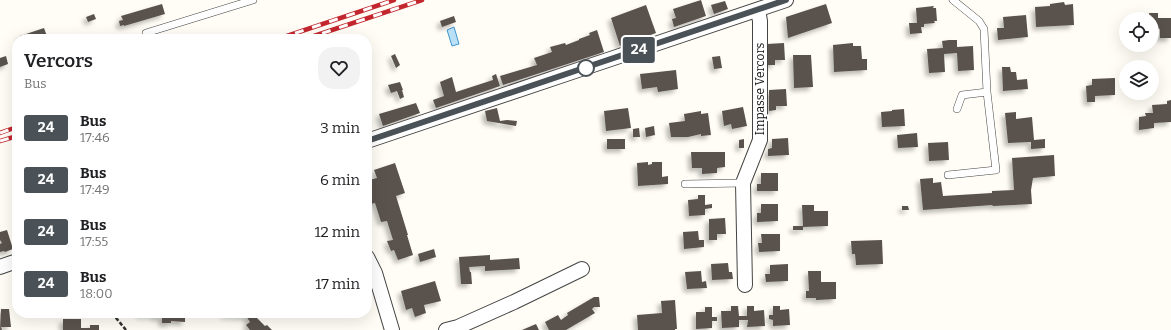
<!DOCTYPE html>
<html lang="fr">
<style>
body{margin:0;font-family:Bitter,serif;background:#f2f2f2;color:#202124;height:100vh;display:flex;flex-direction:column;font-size:15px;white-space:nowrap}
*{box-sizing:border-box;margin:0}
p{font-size:13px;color:#757577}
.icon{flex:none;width:22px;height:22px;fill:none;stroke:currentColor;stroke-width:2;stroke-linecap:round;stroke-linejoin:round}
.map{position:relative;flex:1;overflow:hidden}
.drawer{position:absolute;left:12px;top:34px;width:360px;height:284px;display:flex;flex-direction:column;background:#fff;border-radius:16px;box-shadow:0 4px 16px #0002}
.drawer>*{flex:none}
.badge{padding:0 8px;border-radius:3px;font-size:14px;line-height:26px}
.controls{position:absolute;left:1119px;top:12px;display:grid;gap:8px}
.controls a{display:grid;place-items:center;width:40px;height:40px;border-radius:50%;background:#fff;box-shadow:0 4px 16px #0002;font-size:20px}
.map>.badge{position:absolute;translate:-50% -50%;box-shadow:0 0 0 2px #fff}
.round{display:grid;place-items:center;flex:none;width:42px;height:42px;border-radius:16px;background:#f2f2f2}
.summary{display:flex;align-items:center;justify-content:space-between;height:68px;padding:0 12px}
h1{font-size:19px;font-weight:600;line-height:30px}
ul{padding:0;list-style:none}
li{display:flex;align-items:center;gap:12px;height:52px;padding:0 12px}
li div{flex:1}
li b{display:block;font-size:15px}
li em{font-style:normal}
li .badge{min-width:44px;font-weight:700;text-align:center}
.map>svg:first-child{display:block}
</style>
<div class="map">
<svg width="1171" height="330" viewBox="0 0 1171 330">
<defs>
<filter id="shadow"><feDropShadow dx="-3.5" dy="3.5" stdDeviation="2" flood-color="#0004"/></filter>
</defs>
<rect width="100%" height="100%" fill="#fffdf5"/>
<path fill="#b9e0f7" stroke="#3f96cf" d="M454 27 459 44 452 46 447 30Z"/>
<path fill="#5a524d" filter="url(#shadow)" d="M701 0 706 16 674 27 672 19 676 18 673 9Z
M725 1 728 9 714 14 711 5Z
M1064 2 1065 5 1073 4 1074 25 1036 27 1035 7 1050 6V4Z
M162 4 165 14 124 26V25L120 26 119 21 123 20 121 16Z
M826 4 832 23 788 38 786 17Z
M646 5 656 33 620 46 611 18Z
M934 6 933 8H936L937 21H934L935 23 924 24V27H921L922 33 910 34 909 23H917L916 8Z
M1149 13H1158V18H1171V38H1160V29L1152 30V19H1150Z
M94 14 96 19 88 22 86 17Z
M1026 15 1028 37 998 40 997 28H1004L1003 17Z
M454 16 456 22 442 27 440 21Z
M44 28 48 39H21L20 36Z
M597 30 604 52 503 85 500 76 537 65 534 58 552 52 550 47 565 43 566 45 579 40V39L590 35 589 33Z
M949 40H957V47L973 46 974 70 958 71 957 53 944 54 945 72 929 73 927 49 943 48 942 41Z
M784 43 785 60H775V65H768L767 44Z
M853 43V46H861L862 59H867V70L834 72 833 45Z
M395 54 400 65 396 68 391 56Z
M793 55H811L813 87 794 88Z
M6 56 8 64 0 67V58Z
M720 56 722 68 714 69 712 57Z
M1002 67H1010L1011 72H1016L1017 80 1027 79 1028 89 1003 91Z
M676 70 678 89 658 92 657 87 642 89 640 74Z
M496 74 500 86 436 108 433 100 444 96 440 82 452 77 456 92 493 80 492 76Z
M1115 78V95L1095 96V102H1087L1086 86 1092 85V79Z
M400 82 403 90H402L404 97 400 99 397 91 391 93 388 85Z
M786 89 787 106H776V110L769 111V90Z
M1171 100V122L1154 123V128L1139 130V117L1146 116 1145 113H1153L1152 105 1167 104V101Z
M416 103 420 113 383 126 379 114Z
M743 107 747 126 732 129 731 124 724 126 722 111Z
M497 108 500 121 507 120 517 121 516 126 487 121 485 111Z
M628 108 631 128 606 131 604 111Z
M904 109 905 126 882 127 881 112 892 111V110Z
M701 111V114L708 113 711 135 701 136V134L688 137H671L669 123 685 121 684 114Z
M1016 112V119L1032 117 1034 140 1045 139V148L1031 149V142L1008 143 1005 113Z
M654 126 655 135 646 137 645 128Z
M639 128 640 137H633V129Z
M917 133 918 147 898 148 897 135Z
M788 138 789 155 768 156V149L772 148V139Z
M607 139H625V149H607Z
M744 139V148H739V140Z
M948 142 949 160 929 161 928 143Z
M691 152H725V167L717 168V173L702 174V168H692Z
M1054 155 1055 176 1033 178 1031 190 1032 204 993 206 992 205 923 210 920 179 933 178V183L941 182 943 196 992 193V191L1014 190 1012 158Z
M648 162V165L652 164V162H662V177L668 176V184L638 186 637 163Z
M395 163 405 193 396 196 408 235H407L413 255 398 260 394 250 391 251 387 241 393 240 387 221 381 222 375 203 371 204 368 192 372 190 369 180 377 178 374 170Z
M761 173H778V191H757V184H761Z
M698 195H705V205L712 204V208L705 209V215L689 216 688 200 698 199Z
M761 204H778V221L757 222V213H761Z
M802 205H814V211H828V226L803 227V230H793V226H803Z
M902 206H908L909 210H902Z
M725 218 726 234H717V240H709V219Z
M7 230 13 249 5 252 4 251 0 252V244L2 243 0 240V232Z
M698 231 699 240H704V247L684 249 683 232Z
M761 234H780V251L759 252 758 243H762Z
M882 240 883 264 856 265 855 254H852L851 241Z
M434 249 436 257 420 262 418 254Z
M490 255V260L519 258 520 269 485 271V266L469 267 470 272H471L472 284H461L459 257Z
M728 263 729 272H732L733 279 712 280 711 264Z
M788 264V281L766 282 765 274H770V265Z
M701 271 702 282 706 281 707 288 687 289 685 272Z
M808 271H821V282H836V299L816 300V298H806V291H809Z
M435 281 441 301 424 305 426 313 415 317 412 308 406 310 401 291Z
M594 297H599L600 307H594L592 309 595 313 566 330H549L545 322 558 315 561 320 568 315 567 313Z
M675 300 677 329H675V330H638L637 315 662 313 661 301Z
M731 306H738L739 316H747V306H754V311L764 310 765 326 747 327 748 320H739V327L722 328 721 311H731Z
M773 306H780V310L789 309 790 325 773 326V320L769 319V315H773Z
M705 307H712V317H717V321H712V328L696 329V312H705Z
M1 309H9L11 327H1L2 330H0Z
M140 313H185V322L171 321V323H162V317H154V315H140Z
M224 313H261L256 317 265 326 267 325 272 330H250L246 325 250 322 246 316 224 315Z
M63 319H81V328H90V325H99V330H63Z
M536 324 539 330H522Z"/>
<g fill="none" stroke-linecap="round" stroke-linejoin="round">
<g stroke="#444" stroke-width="8">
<path id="service" d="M146 33 253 0
M957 109 962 95 987 92
M948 175 996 170 987 92 984 29 979 21 953 0
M685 184 743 183"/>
</g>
<g stroke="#444" stroke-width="16">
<path id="minor" d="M367 141C506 93 647 48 786 0
M367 257 375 273 392 330
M0 267 17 261
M745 285 743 183 760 140V21L758 10
M446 330 458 327 514 302 582 269"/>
</g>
<path stroke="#333" stroke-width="2.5" stroke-dasharray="4 2" stroke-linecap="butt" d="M112 313 126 330"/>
<use href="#service" stroke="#fff" stroke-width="7"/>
<use href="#minor" stroke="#fff" stroke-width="14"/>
<g stroke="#c4262e" stroke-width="4.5">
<path id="rail" d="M278 39 394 0
M305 39 422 0
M0 133 17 127
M0 141 17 136"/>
</g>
<use href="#rail" stroke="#fff" stroke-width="3" stroke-dasharray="9" stroke-linecap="butt"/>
</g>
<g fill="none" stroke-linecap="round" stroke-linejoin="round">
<g stroke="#fff" stroke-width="9">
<path id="line" d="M367 141C506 93 647 48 786 0"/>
</g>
<use href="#line" stroke="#4a5257" stroke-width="6"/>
</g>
<circle fill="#fff" stroke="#4a5257" stroke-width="2" cx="586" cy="68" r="8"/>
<g text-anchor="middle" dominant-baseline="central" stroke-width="4" stroke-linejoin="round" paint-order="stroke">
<g font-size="12" fill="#111" stroke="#fff">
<text transform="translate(760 89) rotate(-90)">Impasse Vercors</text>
</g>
</g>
</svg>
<div class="controls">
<a><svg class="icon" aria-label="locate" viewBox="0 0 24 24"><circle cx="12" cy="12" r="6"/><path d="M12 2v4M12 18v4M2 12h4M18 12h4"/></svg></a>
<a><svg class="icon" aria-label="layers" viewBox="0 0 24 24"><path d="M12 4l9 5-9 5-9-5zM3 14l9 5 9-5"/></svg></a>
</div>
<b class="badge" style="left:639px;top:50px;background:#4a5257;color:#fff">24</b>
<section class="drawer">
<div class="summary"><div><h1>Vercors</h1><p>Bus</p></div><a class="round"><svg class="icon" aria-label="heart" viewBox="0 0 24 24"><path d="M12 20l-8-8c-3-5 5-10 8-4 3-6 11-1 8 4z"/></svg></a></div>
<ul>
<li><span class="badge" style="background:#4a5257;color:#fff">24</span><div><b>Bus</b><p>17:46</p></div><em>3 min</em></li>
<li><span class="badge" style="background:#4a5257;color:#fff">24</span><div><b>Bus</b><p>17:49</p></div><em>6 min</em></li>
<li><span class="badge" style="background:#4a5257;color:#fff">24</span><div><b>Bus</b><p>17:55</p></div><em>12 min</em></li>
<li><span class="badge" style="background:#4a5257;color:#fff">24</span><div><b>Bus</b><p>18:00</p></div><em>17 min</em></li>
</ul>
</section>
</div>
